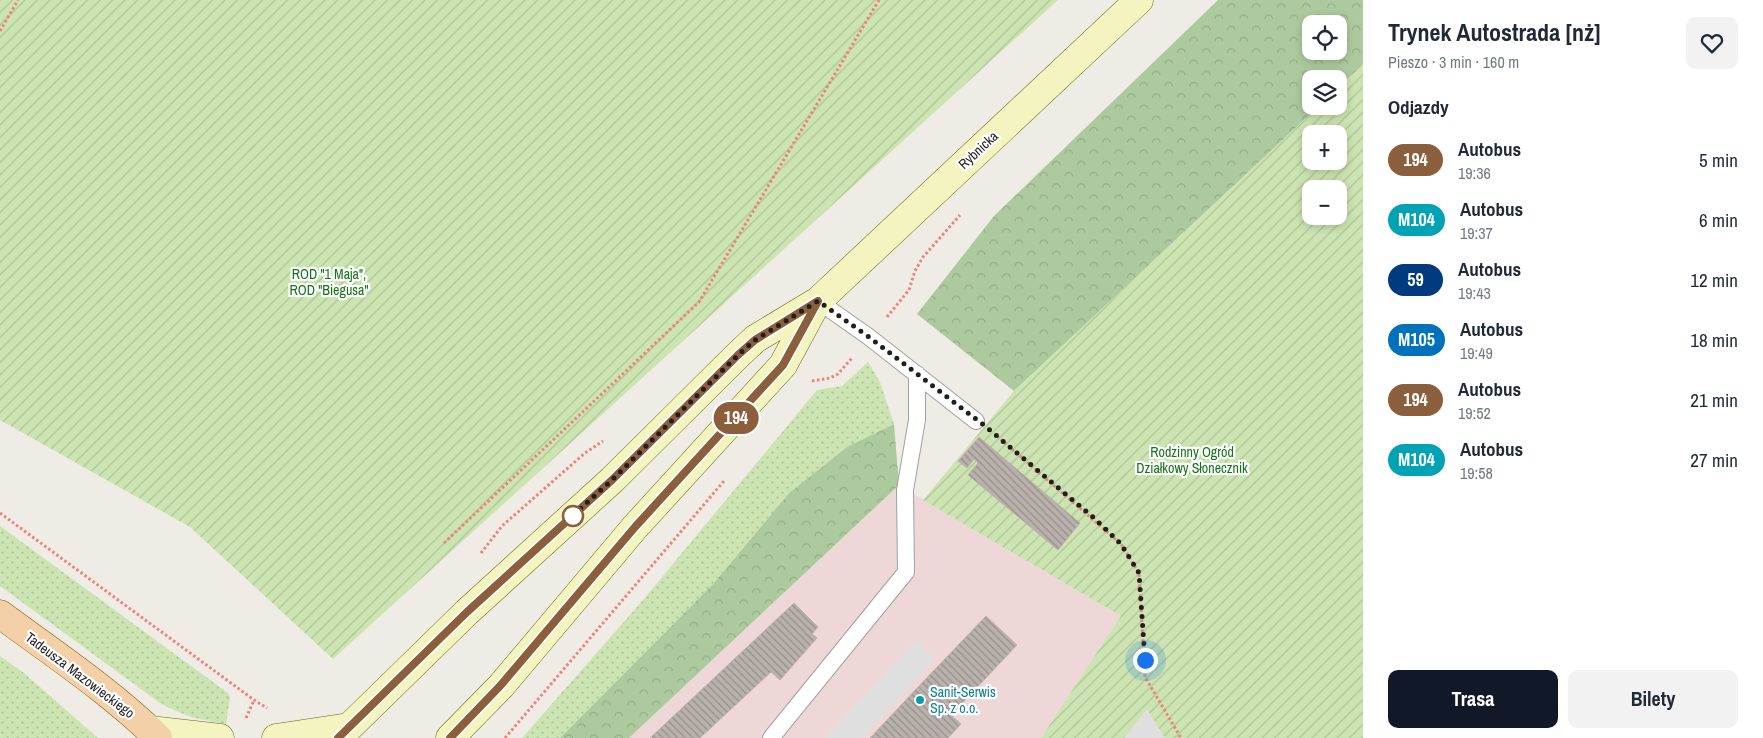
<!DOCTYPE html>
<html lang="pl">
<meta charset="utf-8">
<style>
body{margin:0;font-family:"Archivo Narrow",sans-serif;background:#f2f2f3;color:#1f2937;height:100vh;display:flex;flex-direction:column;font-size:19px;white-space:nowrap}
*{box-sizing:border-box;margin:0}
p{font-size:16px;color:#747a83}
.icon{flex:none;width:28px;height:28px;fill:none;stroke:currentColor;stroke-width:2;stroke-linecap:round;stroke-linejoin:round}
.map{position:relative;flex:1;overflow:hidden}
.panel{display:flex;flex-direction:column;background:#fff;width:400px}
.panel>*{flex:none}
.badge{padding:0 10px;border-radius:16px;font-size:18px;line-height:32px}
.tools{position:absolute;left:1302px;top:15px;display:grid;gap:10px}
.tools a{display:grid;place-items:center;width:45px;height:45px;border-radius:10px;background:#fff;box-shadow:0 2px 8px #0003;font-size:25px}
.you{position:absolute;width:25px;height:25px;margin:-12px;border:4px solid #fff;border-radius:50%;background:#1a73e8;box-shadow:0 0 0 8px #1a73e833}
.map>.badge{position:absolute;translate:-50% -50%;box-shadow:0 0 0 2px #fff}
h2{padding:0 25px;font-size:19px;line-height:45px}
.round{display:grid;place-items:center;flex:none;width:52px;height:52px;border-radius:10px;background:#f2f2f3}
.head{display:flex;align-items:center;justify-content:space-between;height:85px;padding:0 25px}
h1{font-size:24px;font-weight:800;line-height:38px}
.primary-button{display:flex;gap:10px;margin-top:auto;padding:10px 25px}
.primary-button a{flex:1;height:58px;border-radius:10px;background:#111827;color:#fff;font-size:20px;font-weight:800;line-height:58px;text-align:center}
.primary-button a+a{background:#f2f2f3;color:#1f2937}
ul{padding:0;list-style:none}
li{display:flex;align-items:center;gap:15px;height:60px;padding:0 25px}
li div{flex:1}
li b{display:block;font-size:19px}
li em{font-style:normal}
li .badge{min-width:55px;font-weight:700;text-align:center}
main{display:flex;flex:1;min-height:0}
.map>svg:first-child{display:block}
</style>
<main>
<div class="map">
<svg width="1363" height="738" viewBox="0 0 1363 738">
<defs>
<pattern id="grass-dots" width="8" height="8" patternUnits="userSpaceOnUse" patternTransform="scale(1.25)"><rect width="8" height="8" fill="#cce4b1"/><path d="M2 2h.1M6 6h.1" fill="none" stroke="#afc398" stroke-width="1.8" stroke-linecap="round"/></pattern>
<pattern id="forest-crowns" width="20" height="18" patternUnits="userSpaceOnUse" patternTransform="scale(1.25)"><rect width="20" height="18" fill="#adca9f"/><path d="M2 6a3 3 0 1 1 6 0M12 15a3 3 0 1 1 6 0" fill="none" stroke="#94ad88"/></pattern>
<pattern id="garden-furrows" width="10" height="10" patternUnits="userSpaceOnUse" patternTransform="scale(1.25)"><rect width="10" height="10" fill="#cce4b1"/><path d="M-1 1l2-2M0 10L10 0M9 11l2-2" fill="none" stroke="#afc398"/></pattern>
<pattern id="building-back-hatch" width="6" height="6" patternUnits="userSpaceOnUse" patternTransform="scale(1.25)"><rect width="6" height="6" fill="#b8b1ac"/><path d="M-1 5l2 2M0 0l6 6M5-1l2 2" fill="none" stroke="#958f8b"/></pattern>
</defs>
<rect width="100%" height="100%" fill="#efece6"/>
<path fill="#eed8d7" d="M899 485 1122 616 1041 738H629Z"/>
<path fill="url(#grass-dots)" d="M868 362 880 382 894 424 847 447 789 493 714 583 560 738H522L643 600 817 390 842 386Z
M0 526 228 693 230 697 226 724C201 720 183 716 160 703L0 586Z
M0 656 24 673 98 738H0Z"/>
<path fill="url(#forest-crowns)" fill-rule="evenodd" d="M1218 0H1363V65L1339 87V79H1311V106H1319L1014 391 917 314 994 216ZM1311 24H1339V51H1311Z
M894 424 899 485 629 738H560L714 583 789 493 847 447Z"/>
<path fill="url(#garden-furrows)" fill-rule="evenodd" d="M0 0H1058L333 659 190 527 0 420Z
M1363 65V738H1041L1121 616 923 500 1014 391 1319 106H1339V87ZM1311 134H1339V161H1311ZM1311 189H1339V216H1311Z"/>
<path fill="#dfdfdf" d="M916 640 935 659 862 738H825Z
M1147 709 1165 738H1124Z"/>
<path fill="url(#building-back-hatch)" stroke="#bfb3aa" d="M979 437 1080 523 1058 550 968 475 978 463 974 459 967 468 958 461Z
M794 603 818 627 812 634 817 638 780 680 771 672 700 738H650Z
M986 616 1017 645 951 715 919 686Z
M919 686 961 724 948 738H870Z"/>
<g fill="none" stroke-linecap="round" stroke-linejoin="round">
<g stroke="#a0a0a0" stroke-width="18">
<path id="lane" d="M818 301 869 337 976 421
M771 738 906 572 905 490 917 420V374"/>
</g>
<g stroke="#656d10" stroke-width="29">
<path id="secondary" d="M150 730 220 738
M276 738 349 727
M338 738 467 612 612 480 738 355 755 339 818 301 1139 0
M450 738 501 686 635 527 783 365 817 302"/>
</g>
<g stroke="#8c5e0f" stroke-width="29">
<path id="primary" d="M0 614C54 654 110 691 158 738"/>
</g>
<path stroke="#ed827a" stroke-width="3" stroke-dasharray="2.5 2.5" stroke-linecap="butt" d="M0 31 18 0
M887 317 909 290 915 271 923 257 960 215
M812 381 830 378 838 374 852 358
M997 436 1121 544 1139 573 1145 677 1181 738
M0 513 254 700 267 708
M444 543 699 302 879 0
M481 553 502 526 585 453 603 441
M246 718 254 700
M505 738 724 481"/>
<use href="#lane" stroke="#fff" stroke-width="16"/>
<use href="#secondary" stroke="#f3f4c0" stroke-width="28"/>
<use href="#primary" stroke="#f3d0a7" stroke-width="28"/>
</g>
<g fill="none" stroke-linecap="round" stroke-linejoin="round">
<g stroke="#fff" stroke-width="11">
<path id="line" d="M338 738 467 612 612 480 738 355 755 340 818 301 783 365 635 527 500 686 450 738"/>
</g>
<use href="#line" stroke="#8b5e3c" stroke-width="8"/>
<path stroke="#1f1f1f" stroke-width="5" stroke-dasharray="0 9" d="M573 516 570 518 612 480 738 355 755 340 818 301 869 337 985 426 1094 518 1121 544 1139 573 1145 660"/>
</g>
<circle fill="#fff" stroke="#8b5e3c" stroke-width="2.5" cx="573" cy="516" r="10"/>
<circle fill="#0f9aa8" stroke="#fff" stroke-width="2" cx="920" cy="700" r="5"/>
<g text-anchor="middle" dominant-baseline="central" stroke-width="4.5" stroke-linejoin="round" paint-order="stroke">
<g font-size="14" fill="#1f1f1f" stroke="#fff">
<text transform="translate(978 150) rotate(-43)">Rybnicka</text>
<text transform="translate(80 675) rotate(37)">Tadeusza Mazowieckiego</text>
</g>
<g font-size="14" fill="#16741b" stroke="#fff">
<text x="329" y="274">ROD "1 Maja",<tspan x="329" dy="16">ROD "Biegusa"</tspan></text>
<text x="1192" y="452">Rodzinny Ogród<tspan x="1192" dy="16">Działkowy Słonecznik</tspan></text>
</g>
<g font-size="14" fill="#0d838f" stroke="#fff" text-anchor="start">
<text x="930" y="692">Sanit-Serwis<tspan x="930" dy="16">Sp. z o.o.</tspan></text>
</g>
</g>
</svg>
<div class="tools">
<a><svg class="icon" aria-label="locate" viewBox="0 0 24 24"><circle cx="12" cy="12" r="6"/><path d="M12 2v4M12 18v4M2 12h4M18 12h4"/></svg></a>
<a><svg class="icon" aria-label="layers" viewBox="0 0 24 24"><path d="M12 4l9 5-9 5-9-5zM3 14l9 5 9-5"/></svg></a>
<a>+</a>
<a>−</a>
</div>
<div class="you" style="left:1145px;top:660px"></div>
<b class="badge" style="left:736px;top:418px;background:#8b5e3c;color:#fff">194</b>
</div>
<section class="panel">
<div class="head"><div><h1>Trynek Autostrada [nż]</h1><p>Pieszo · 3 min · 160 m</p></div><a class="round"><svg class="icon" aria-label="heart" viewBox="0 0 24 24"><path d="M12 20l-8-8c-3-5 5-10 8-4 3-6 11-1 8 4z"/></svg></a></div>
<h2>Odjazdy</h2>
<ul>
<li><span class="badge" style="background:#8b5e3c;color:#fff">194</span><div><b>Autobus</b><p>19:36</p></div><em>5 min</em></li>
<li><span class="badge" style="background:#00a3b4;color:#fff">M104</span><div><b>Autobus</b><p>19:37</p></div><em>6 min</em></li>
<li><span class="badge" style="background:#003b80;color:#fff">59</span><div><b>Autobus</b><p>19:43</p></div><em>12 min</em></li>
<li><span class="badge" style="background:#0072bc;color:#fff">M105</span><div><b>Autobus</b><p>19:49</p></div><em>18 min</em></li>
<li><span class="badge" style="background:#8b5e3c;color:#fff">194</span><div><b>Autobus</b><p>19:52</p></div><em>21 min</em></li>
<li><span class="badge" style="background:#00a3b4;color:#fff">M104</span><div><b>Autobus</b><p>19:58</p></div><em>27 min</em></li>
</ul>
<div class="primary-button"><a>Trasa</a><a>Bilety</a></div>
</section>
</main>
